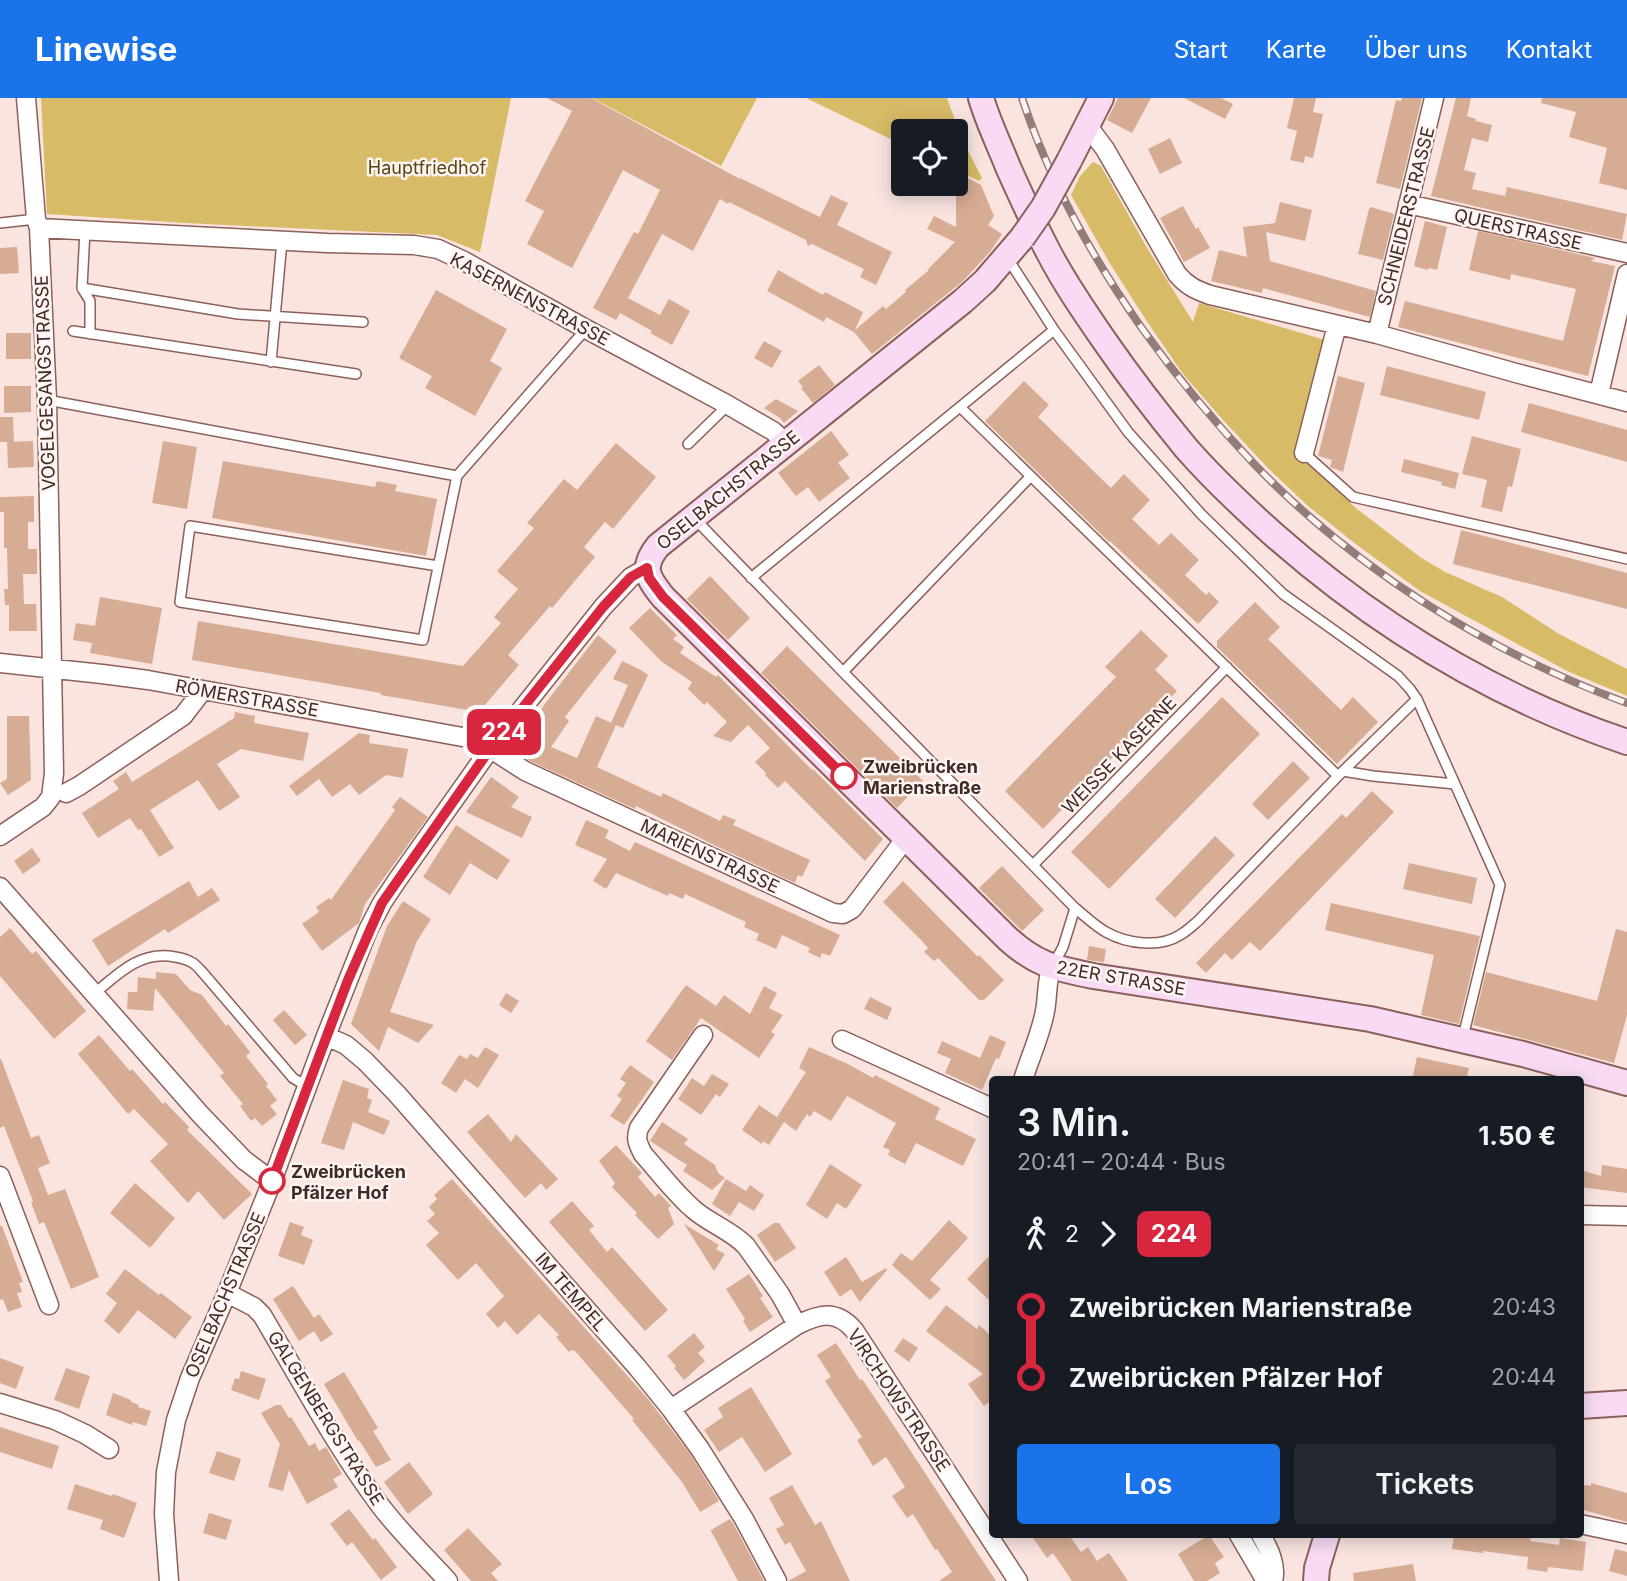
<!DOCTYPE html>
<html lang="de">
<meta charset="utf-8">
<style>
body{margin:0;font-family:Inter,sans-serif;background:#242831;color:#f1f3f6;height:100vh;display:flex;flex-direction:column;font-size:26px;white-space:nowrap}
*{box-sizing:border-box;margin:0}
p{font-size:23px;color:#9ea1a6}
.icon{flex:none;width:38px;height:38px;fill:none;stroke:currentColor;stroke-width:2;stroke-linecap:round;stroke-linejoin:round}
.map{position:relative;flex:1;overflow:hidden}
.drawer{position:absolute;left:989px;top:978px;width:595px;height:462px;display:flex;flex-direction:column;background:#171b24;border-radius:7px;box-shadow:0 4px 18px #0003}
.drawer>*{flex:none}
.badge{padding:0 14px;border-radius:10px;font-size:24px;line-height:46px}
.buttons{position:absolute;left:891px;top:21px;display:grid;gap:14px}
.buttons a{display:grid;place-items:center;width:77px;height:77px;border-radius:7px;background:#171b24;box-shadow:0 4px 18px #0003;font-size:35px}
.map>.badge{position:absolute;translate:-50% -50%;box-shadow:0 0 0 4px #fff}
.legs{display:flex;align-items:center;gap:10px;height:77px;padding:0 28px;font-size:23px}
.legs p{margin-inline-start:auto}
.overview{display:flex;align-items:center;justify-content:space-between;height:119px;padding:0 28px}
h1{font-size:38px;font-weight:600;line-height:52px}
.button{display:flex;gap:14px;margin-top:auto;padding:14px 28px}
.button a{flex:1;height:80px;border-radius:7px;background:#1a73e8;color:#fff;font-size:28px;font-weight:600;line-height:80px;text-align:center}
.button a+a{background:#242831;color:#f1f3f6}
ul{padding:0 28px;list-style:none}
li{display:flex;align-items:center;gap:24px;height:70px;font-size:26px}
li i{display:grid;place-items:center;width:10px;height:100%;margin:0 9px;background:currentColor}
li i::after{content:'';width:18px;height:18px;margin:-9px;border:5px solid;border-radius:50%;background:#171b24}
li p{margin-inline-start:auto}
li:first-child i{background:linear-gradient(#0000 50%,currentColor 0)}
li:last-child i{background:linear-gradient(currentColor 50%,#0000 0)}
header{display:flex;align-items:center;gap:42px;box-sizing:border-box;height:98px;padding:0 35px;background:#1a73e8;color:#fff}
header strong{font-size:33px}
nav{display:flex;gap:38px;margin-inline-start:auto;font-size:24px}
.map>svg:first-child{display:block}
</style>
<header>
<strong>Linewise</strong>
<nav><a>Start</a><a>Karte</a><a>Über uns</a><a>Kontakt</a></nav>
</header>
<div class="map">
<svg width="1627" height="1483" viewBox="0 0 1627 1483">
<rect width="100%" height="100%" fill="#f9e4e0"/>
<path fill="#d8bb67" d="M41 0H511L480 154 437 137 185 125 47 116Z
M592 0H757L721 68Z
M806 0H947L961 39 982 80 979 83 956 72V33H903V47Z
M1093 64 1101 68 1147 150 1193 224 1199 205 1325 242 1295 353 1357 411 1420 459 1445 474 1502 499 1559 536 1627 571V598L1567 573 1420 493 1357 447 1308 408 1268 370 1223 322 1183 276 1146 222 1109 164 1071 97 1080 78Z"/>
<path fill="#d6ac95" d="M547 0H591L740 81V80L820 119 831 97 848 105 837 127 892 154 876 187 860 179 864 171 812 146 808 148 806 142 729 104 728 106 720 101 693 153 662 136 628 200 660 217 669 201 690 213 672 247 650 235 652 233 620 215 616 222 593 210 634 134 638 136 660 92 623 72 572 170 527 146 544 113 525 103 572 13Z
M1118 0H1151L1132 35 1107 22Z
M1184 0H1221L1233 6 1225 21Z
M1294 0H1316L1313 14 1323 16 1313 60 1305 58 1304 65 1290 62 1297 33 1287 30Z
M1402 0H1422L1400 91 1376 85 1396 2 1401 3Z
M1456 0H1471L1467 18 1476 21V23L1492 27 1488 44 1472 40 1464 72 1476 75 1472 91 1505 98 1507 89 1627 116 1622 142 1431 98Z
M1542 0H1627V92L1599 85 1607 50 1569 39 1576 14 1541 5Z
M1170 40 1182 65 1160 76 1148 51Z
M956 74 981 87 994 118 988 127 1002 136 990 154 962 184 872 256 854 234 826 219 824 224 767 193 778 172 823 197 825 194 863 214 855 232 883 208 886 211 906 194 905 192 929 172 928 171 955 144 927 131 934 118 956 129Z
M1280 104 1312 112 1305 143 1266 134 1270 163 1376 193 1370 219 1263 190 1262 195 1211 183 1219 152 1247 159 1243 129 1275 125Z
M1183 108 1196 131 1198 129 1210 150 1184 164 1160 120Z
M1371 109 1394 116 1383 162 1358 156 1369 111Z
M1425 123 1447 129 1437 172 1429 170 1428 172 1414 168Z
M1478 133 1595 160 1591 163 1615 168 1588 278 1398 229 1405 203 1563 243 1576 191 1511 176 1510 182 1469 172Z
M17 149 19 175 0 176V150Z
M436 192 507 231 490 263 502 270 475 318 425 290 432 278 399 260Z
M6 235H31V261H6Z
M764 243 782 253 772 270 754 260Z
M819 267 835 287 813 305 801 290 803 289 798 283Z
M1387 268 1486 294 1479 322 1380 297Z
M1338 278 1365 285 1343 374 1330 369 1332 362 1318 358Z
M1024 283 1049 307 1038 319 1111 390 1124 376 1150 402 1132 421 1159 447 1171 435 1199 462 1185 477 1206 497 1209 494 1219 504 1198 526 1110 443 1109 444 985 323Z
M4 288H31V314L4 315Z
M776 301 798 313 784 325 780 320 764 310Z
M1529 305 1627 332V364L1521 334Z
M0 319H13L14 344H0Z
M831 333 849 357 838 365 850 380 819 404 808 389 796 398 778 375Z
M1472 338 1521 351 1512 389 1508 388 1502 414 1481 409 1487 382 1462 376Z
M33 343 34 369 8 370 7 344Z
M163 343 197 349 187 411 152 405Z
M616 345 656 379 613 431 605 424 584 449 595 459 552 510 550 508 508 557 519 567 479 614 381 597V595L192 562 198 523 463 568 501 525 494 519 518 491 497 473 534 430 527 425 564 381 577 392Z
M1404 361 1459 375 1455 391 1441 387 1442 384 1401 374Z
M223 363 375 389 377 383 397 387 395 393 437 401 426 458 212 420Z
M34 398V424H28V451H37V476H23L24 506H36L37 533H9V507H5L4 491H8L7 450H4V414H0V399Z
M1461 432 1627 475V511L1453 466Z
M710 478 750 520 728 542 687 501Z
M100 499 162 510 152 566 90 555 92 545 73 542 76 525 95 528Z
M1255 504 1280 529 1268 541 1341 612 1353 599 1378 624 1337 666 1217 549V543Z
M650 510 677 537 673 541 684 549 680 555 716 579 718 577 812 672 813 671 883 741 865 763 785 683 778 690 765 677 766 675 755 664 770 650 748 627 731 644 713 638 727 624 707 604 704 607 688 591 692 584 662 564 629 530Z
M1141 532 1168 558 1155 572 1177 593 1043 731 1005 693 1116 579 1105 569Z
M598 537 617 553 565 619 569 623 551 649 577 660 596 618 616 627 597 669 661 699 663 695 720 723 723 717 736 722 733 727 810 762 802 779 798 777 795 785 716 748 636 708 635 711 530 663 513 652 547 603Z
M787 548 923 683 897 710 761 575Z
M622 563 641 572 648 577 623 630 611 625 628 587 613 581Z
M1222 599 1260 636 1109 791 1071 754Z
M235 614 255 618 254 625 309 635 303 663 241 651 217 666 240 699 219 713 198 682 150 712 174 750 159 759 141 731 138 732 130 720 98 740 82 715 119 691 113 683 126 674 132 684 234 620Z
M7 618H29L31 682 8 697 0 685 7 681Z
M359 635 370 637 369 645 408 651 403 680 386 677 359 697 350 686 332 699 319 681 297 698 289 688Z
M1293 663 1310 680 1268 722 1252 706Z
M491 679 519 699 511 709 532 719 522 740 466 714Z
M1372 693 1394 714 1260 853 1250 844 1232 862 1225 855 1206 875 1196 865 1342 716 1346 720Z
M400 699 428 719 365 806 359 825 322 853 302 826 319 814 316 809 329 800 331 802 395 712 392 709Z
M586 722 609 732 605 740 630 753 635 744 840 837 830 858 822 855 820 860 808 854 810 850 782 837 776 851 756 842 759 836 744 829 746 824 685 796 683 801 669 795 668 798 616 775 606 791 593 783 607 761 575 747Z
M456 727 510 762 497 782 470 765 450 797 423 779Z
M1215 738 1235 757 1175 820 1155 801Z
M32 750 41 763 23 776 14 763Z
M1409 765 1477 780 1472 806 1403 791Z
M1002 768 1044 812 1022 833 979 790Z
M189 783 198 799 212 790 220 802 168 835 165 831 108 868 92 842Z
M903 783 978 859 979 857 1004 882 984 902H979L938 860 934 863 924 854 928 850 923 844 883 804Z
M403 803 431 821 417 843 390 914 434 927 418 945 388 929 379 953 351 926 387 828Z
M1331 805 1480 838 1459 926 1421 917 1434 857 1325 832Z
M10 830 32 856 36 853 86 913 54 941 0 878V839Z
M1616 831 1627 834V917L1614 965 1473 927 1486 874 1597 903Z
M1089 848 1106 851 1104 864 1087 862Z
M156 874 176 876 190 892 202 897 226 928 228 926 250 954 246 958 268 986 266 988 277 1002 270 1008 277 1016 262 1028 255 1020 251 1023 240 1008 243 1006 220 978 224 975 155 890 153 913 127 911 128 894H137L138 879 156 881Z
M686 887 716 908 724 897 750 916 764 888 777 895 769 910 783 917 771 934 775 936 759 960 701 920 672 962 646 943Z
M506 895 519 903 511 915 499 907Z
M870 899 892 910 887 922 864 911Z
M284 912 307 937 295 947 273 922Z
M99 937 130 973 132 971 163 1006 165 1004 189 1029 187 1032 252 1096 224 1122 198 1093 188 1105 150 1063 168 1046 134 1011 128 1016 78 956Z
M990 937 1006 944 999 961 996 960 982 992 945 975 951 961 937 955 942 943 980 960Z
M485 949 499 957 478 990 465 981 456 995 441 985 459 957 467 961 470 956 478 960Z
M809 949 848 966 873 980 875 977 940 1010 935 1021 976 1041 963 1068 916 1045 905 1066 888 1057 890 1052 883 1049 896 1025 847 998 831 1023 814 1013 810 1019 807 1016 796 1033 777 1019 806 974 799 970Z
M1417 959 1469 970 1466 982H1412Z
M0 961H1L31 1040 39 1037 50 1065 38 1070 48 1097 65 1091 99 1179 71 1191 44 1124 39 1126 31 1104 33 1103 4 1028 0 1030Z
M630 967 654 984 624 1027 610 1018 622 1001 617 998 626 985 620 981Z
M712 976 729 986 720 999 716 996 701 1017 678 1001 692 980 704 988Z
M343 982 369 991 367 1000 372 1002 368 1014 390 1023 384 1037 353 1024 344 1052 321 1045Z
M759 1007 784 1024 769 1047 763 1043 762 1046 742 1032Z
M488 1016 511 1044 516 1036 558 1081 546 1092 541 1085 525 1100 467 1034Z
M662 1024 688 1041 684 1046 715 1067 718 1075 725 1080 712 1092 683 1073 687 1067 650 1043Z
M616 1047 642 1075 638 1079 655 1099 659 1095 671 1108 668 1110 674 1126 658 1141 635 1117 637 1115 612 1089 615 1085 599 1063Z
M830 1066 862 1087 846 1111 837 1105 827 1121 806 1107Z
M1602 1067 1627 1071V1095L1580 1089V1072L1601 1078Z
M452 1081 648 1301 691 1357 719 1403 700 1414 682 1384 632 1322 634 1321 575 1253 572 1252 569 1254 556 1239 559 1237 539 1216 517 1237 505 1223 498 1230 486 1216 504 1198 476 1165 458 1182 426 1147 439 1135 427 1123 435 1116 429 1109 437 1101 434 1097Z
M726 1081 746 1093 750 1087 764 1097 754 1113 739 1104 730 1118 712 1106Z
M135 1085 175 1120 150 1150 110 1115Z
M572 1103 594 1128 589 1132 607 1154 612 1149 668 1212 645 1233 549 1124Z
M949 1122 968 1140 930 1182 941 1191 930 1202 892 1167 901 1155 912 1163Z
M290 1124 304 1129 301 1137 313 1142 304 1167 278 1158Z
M774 1125H779L796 1150 775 1164 757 1137Z
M684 1126 719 1147 716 1151 725 1156 714 1173Z
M0 1128H2L23 1184 19 1185 22 1194 17 1195 22 1209 8 1214 3 1201 0 1202Z
M992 1155V1205L967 1181Z
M846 1159 862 1184 886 1170 887 1172 860 1204 851 1191 840 1199 824 1174Z
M125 1171 159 1197 161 1195 192 1219 175 1241 138 1212 119 1236 104 1223 117 1205 106 1196Z
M749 1176 763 1198 760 1200 773 1219 750 1234 743 1223 745 1221 726 1191Z
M293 1188 314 1220 319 1216 333 1236 321 1244 314 1233 299 1243 273 1201Z
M946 1207 977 1231 979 1227 992 1239V1302L984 1308 968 1286 983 1276 926 1233Z
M694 1235 705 1249 698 1255 705 1263 684 1282 674 1270 676 1268 667 1258Z
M903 1240 918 1250 909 1264 894 1253Z
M836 1245 860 1282 862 1281 906 1346 996 1483H939L952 1474 937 1451 935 1452 913 1416 907 1420 892 1398 905 1389 886 1359 873 1368 857 1342 862 1339 825 1283 831 1279 817 1257Z
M0 1260 24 1269 16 1291 0 1285Z
M66 1270 90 1278 79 1311 54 1302Z
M241 1273 266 1281 259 1302 231 1292 235 1280 239 1281Z
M344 1274 378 1330 373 1333 391 1362 376 1369 359 1342 358 1343 324 1286Z
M751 1289 792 1356 765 1374 742 1339 719 1354 704 1332 723 1319 718 1310Z
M113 1295 131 1302V1304L139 1307 138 1309 151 1313 146 1328 133 1324 132 1327 106 1317Z
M276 1307H281L289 1320 291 1319 309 1348 315 1345 319 1353 326 1349 342 1376 333 1381 338 1389 307 1406 289 1372 283 1393 268 1389 280 1346 261 1315Z
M0 1329 59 1348 52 1371 0 1354Z
M217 1353 241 1361 234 1383 209 1375Z
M409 1364 433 1396 408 1416 384 1384Z
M1591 1385 1627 1395V1424L1580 1411V1386L1591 1388Z
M75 1386 112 1398 113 1396 137 1405 124 1440 100 1431 103 1422 67 1411Z
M792 1387 815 1427 821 1423 850 1483H788L806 1473 790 1444 785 1447 776 1431 784 1427 769 1400Z
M349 1411 373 1442 375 1440 397 1469 381 1482 352 1444 347 1448 330 1426Z
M209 1415 232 1422 226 1442 203 1435Z
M730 1421 734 1427 764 1483H738L711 1433V1432Z
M468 1430 502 1466 491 1475 498 1483H471L444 1452Z
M1031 1437H1069L1081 1454 1088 1449 1097 1463 1109 1455 1128 1483H1072L1053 1455 1047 1460Z
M1209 1437 1224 1459 1215 1465 1220 1475 1207 1483H1194L1178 1456Z
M1454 1437H1531L1530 1443 1559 1447 1560 1440 1586 1444 1583 1473 1548 1469 1547 1474 1527 1471 1528 1459 1483 1453V1455L1452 1451Z
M1615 1451 1627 1454V1478L1609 1473Z
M1413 1466 1416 1483H1354L1353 1475Z"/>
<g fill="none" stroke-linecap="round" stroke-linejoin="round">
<g stroke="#8c6058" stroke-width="12">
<path id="lane" d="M0 125 36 121
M85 132 82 190 238 216 363 224
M1008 161 1054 232 1128 334 1201 416 1283 496 1398 578 1410 591 1417 601 1500 787 1463 939
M82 190 90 203V236
M73 233 356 276
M271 264 282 143
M47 302 457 378
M960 309 1338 678 1417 601
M688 346 728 307
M1304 355 1353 399 1627 461
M694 420 843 574 1075 810C1085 818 1095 828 1106 834 1127 846 1160 850 1180 837 1187 833 1192 828 1198 823L1338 678
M438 468 190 428 180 504 423 542 457 378 586 231
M751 480 1054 232
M843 574 1030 379
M1343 673 1373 678 1455 686
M1033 767 1227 569
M1053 867 1063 849 1075 810
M95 895C118 876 138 855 169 858 176 859 185 860 191 864 196 866 200 872 204 876L293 980 308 989"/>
</g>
<g stroke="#8c6058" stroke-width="21">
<path id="street" d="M1087 27 1105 51 1177 176C1187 188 1196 192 1210 197L1377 236 1516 275 1627 304
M1408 106 1627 155
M39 130 327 145 414 147 438 151 464 163 586 231 728 307 773 333 786 345
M1377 236 1434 0
M1599 296 1627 176
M1304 355 1337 227
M0 565 102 576 148 582 468 640 480 644 525 673 833 815 843 816 852 811 906 740
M66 695 79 688 183 618 203 592
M0 738 43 709 51 699 54 675 47 302 39 130 36 121 26 0
M0 789 200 1016 244 1062 272 1083
M703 937 639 1030C635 1041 638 1046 643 1056 659 1074 674 1094 692 1110 708 1125 731 1132 746 1148L780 1196 797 1227
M326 938 346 947 365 963 397 996 637 1269 671 1311 700 1351 744 1421 777 1483
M842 942 992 1010
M1023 982C1030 959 1041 936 1045 913 1048 898 1046 883 1052 869
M0 1078 49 1207
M1580 1117 1627 1118
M227 1195 254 1209 262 1217C300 1281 335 1347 379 1406 400 1434 425 1458 448 1483
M0 1305 55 1322 85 1336 109 1351
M671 1311 797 1227C819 1216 836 1211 854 1232L1018 1483
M1580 1426 1627 1436
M1239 1437 1266 1483
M1261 1437C1269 1451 1277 1467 1273 1483
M169 1483 164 1416 166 1374 176 1322 190 1280 227 1195 272 1083 326 938 368 832 382 805 398 781 490 651 603 509 631 479 647 470"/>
</g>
<g stroke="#8c6058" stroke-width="28">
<path id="secondary" d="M981 0C988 24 999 46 1008 69 1021 98 1034 127 1049 155 1065 186 1086 216 1106 245 1131 281 1158 316 1186 350 1213 381 1243 409 1273 436 1376 527 1496 600 1627 644
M1069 63 1101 0
M1022 140 985 183 963 203 658 448C641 469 647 479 663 499L1008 841C1038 868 1056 870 1093 878L1370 921 1523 956 1627 985
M1580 1308 1627 1305
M1316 1483 1317 1470 1327 1437"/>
</g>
<use href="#lane" stroke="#fff" stroke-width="9"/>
<use href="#street" stroke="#fff" stroke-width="18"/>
<use href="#secondary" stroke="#f8daf5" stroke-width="24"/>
<g stroke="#927d7a" stroke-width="8">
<path id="rail" d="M1022 0C1049 82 1092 159 1141 229 1176 278 1214 324 1256 368 1358 473 1490 555 1627 605"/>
</g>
<use href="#rail" stroke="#fff4f2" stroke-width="5" stroke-dasharray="16" stroke-linecap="butt"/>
<g stroke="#8c6058" stroke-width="28" stroke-linecap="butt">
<path id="secondary-bridge" d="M1022 140 1043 110 1069 63"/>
</g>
<use href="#secondary-bridge" stroke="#f8daf5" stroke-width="24"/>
</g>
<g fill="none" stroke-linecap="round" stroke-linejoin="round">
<g stroke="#fff" stroke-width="16">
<path id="line-1" d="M272 1083 348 882 382 805 490 651 603 509 631 479 647 470 649 480 663 499 844 678"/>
</g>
<use href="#line-1" stroke="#d7263d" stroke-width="10"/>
</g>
<g fill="#fff" stroke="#d7263d" stroke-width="3.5">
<circle cx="844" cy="678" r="12"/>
<circle cx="272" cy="1083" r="12"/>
</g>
<g text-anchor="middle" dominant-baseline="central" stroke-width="5" stroke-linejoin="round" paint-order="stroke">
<g font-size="18" fill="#584713" stroke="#fff4f2">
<text x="427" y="69">Hauptfriedhof</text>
</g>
<g font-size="18" fill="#3e2a27" stroke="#fff4f2">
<text transform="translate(1406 118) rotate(-76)">SCHNEIDERSTRASSE</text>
<text transform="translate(1518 131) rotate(13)">QUERSTRASSE</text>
<text transform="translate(530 201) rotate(28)">KASERNENSTRASSE</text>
<text transform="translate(45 285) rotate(-92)">VOGELGESANGSTRASSE</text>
<text transform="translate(728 392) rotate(-39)">OSELBACHSTRASSE</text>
<text transform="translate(247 600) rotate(10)">RÖMERSTRASSE</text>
<text transform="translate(1119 657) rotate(-46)">WEISSE KASERNE</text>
<text transform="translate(710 758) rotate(25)">MARIENSTRASSE</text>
<text transform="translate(1121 880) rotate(10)">22ER STRASSE</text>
<text transform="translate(571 1194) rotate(49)">IM TEMPEL</text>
<text transform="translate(225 1197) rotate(-67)">OSELBACHSTRASSE</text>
<text transform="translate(899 1302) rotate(56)">VIRCHOWSTRASSE</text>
<text transform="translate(326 1320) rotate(58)">GALGENBERGSTRASSE</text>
</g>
<g font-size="18" font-weight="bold" fill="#3e2a27" stroke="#fff4f2" text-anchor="start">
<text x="863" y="668">Zweibrücken<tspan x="863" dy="21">Marienstraße</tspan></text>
<text x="291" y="1073">Zweibrücken<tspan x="291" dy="21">Pfälzer Hof</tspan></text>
</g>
</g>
</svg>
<div class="buttons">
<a><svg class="icon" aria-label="locate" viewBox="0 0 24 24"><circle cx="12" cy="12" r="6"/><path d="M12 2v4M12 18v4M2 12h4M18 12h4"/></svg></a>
</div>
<b class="badge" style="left:504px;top:634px;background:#d7263d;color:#fff">224</b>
<section class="drawer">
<div class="overview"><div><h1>3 Min.</h1><p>20:41 – 20:44 · Bus</p></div><b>1.50 €</b></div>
<div class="legs"><svg class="icon" aria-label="walk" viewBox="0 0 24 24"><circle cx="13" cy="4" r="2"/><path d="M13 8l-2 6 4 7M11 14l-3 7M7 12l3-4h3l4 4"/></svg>2<svg class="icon" aria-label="forward" viewBox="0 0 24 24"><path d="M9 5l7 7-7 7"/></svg><b class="badge" style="background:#d7263d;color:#fff">224</b></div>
<ul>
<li><i style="color:#d7263d"></i><b>Zweibrücken Marienstraße</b><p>20:43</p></li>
<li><i style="color:#d7263d"></i><b>Zweibrücken Pfälzer Hof</b><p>20:44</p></li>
</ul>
<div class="button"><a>Los</a><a>Tickets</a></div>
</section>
</div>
